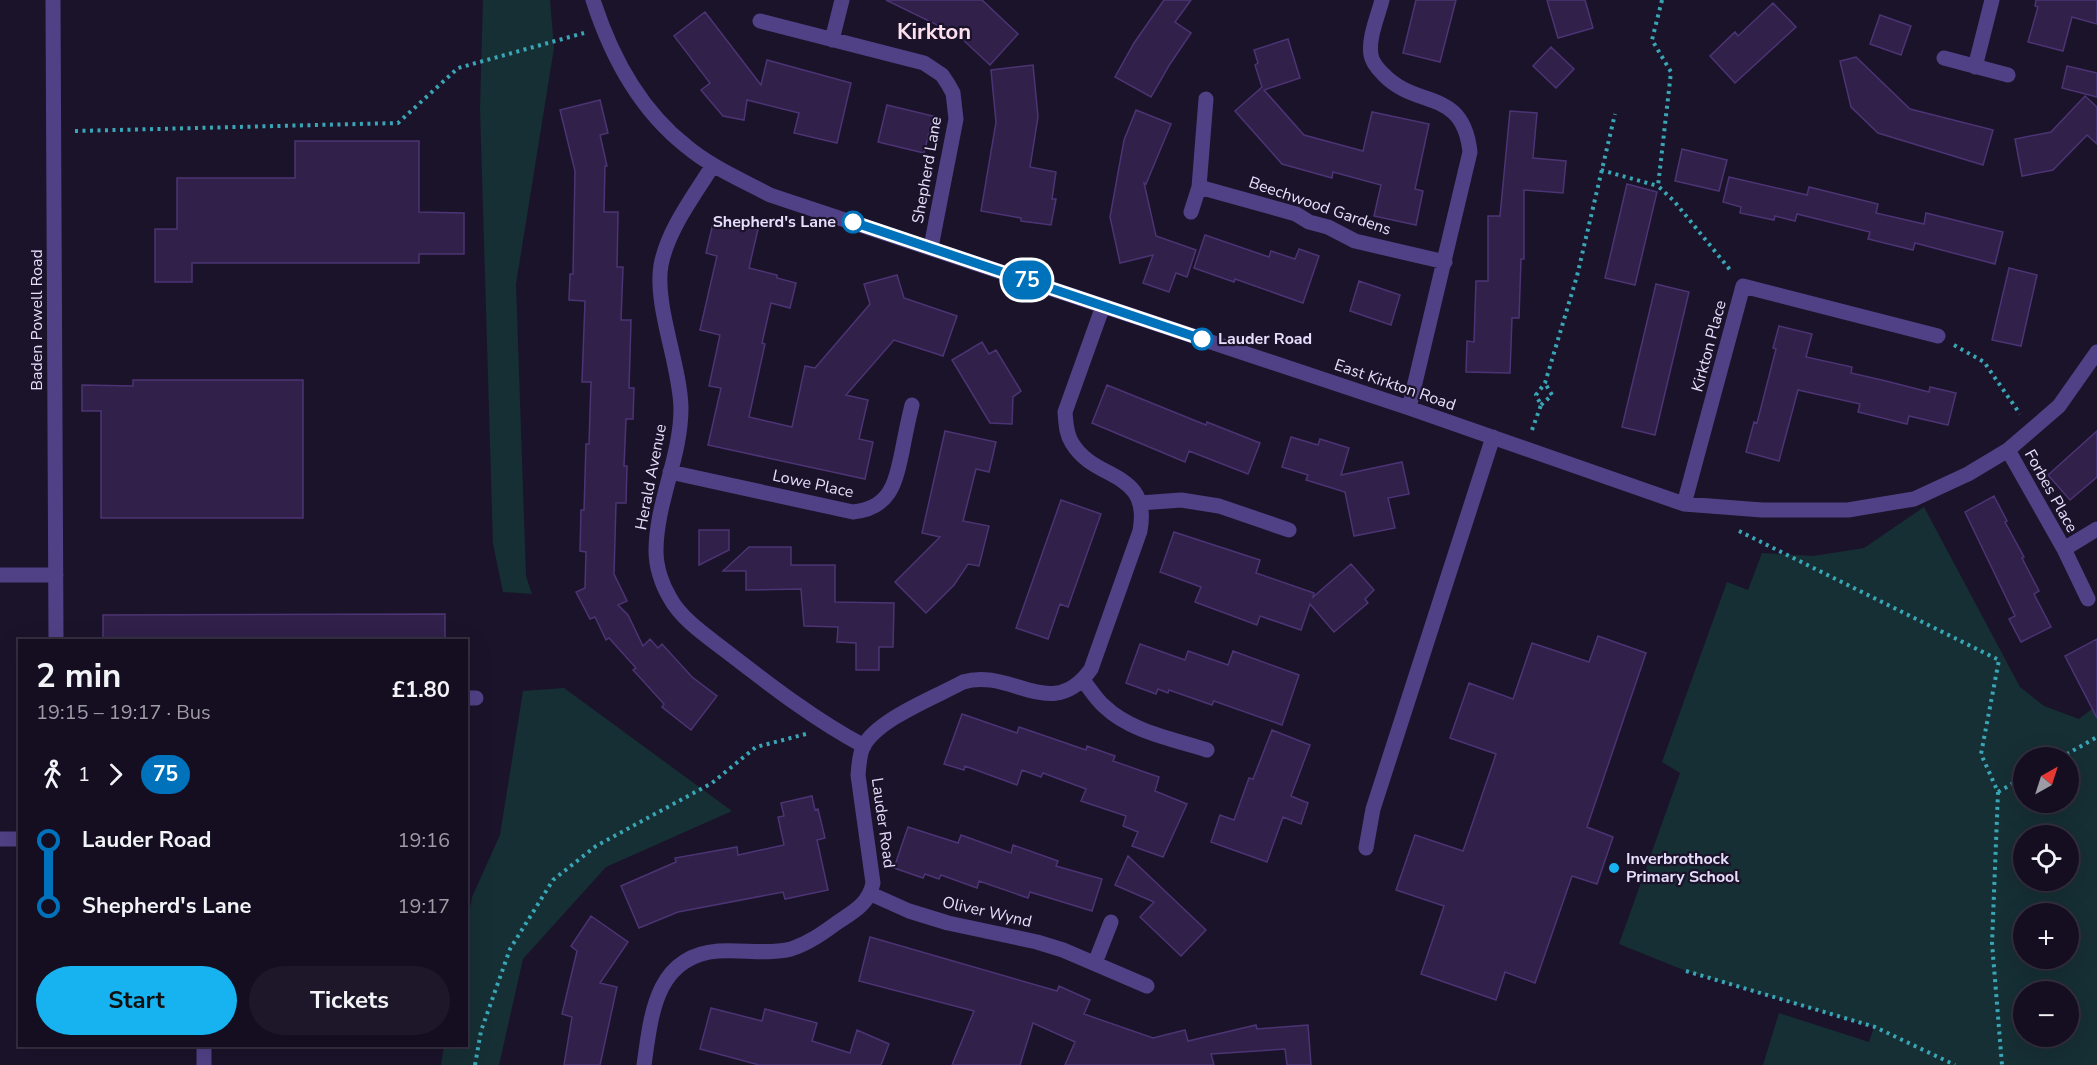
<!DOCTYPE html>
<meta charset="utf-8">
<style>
body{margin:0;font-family:"Nunito Sans",sans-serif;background:#1d1729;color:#f1f3f6;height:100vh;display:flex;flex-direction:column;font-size:22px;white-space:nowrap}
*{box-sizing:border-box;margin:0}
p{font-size:20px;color:#9d9ca5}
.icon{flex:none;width:33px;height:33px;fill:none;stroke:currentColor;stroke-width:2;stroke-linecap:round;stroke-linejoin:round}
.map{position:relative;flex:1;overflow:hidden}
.panel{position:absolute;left:18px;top:639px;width:450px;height:408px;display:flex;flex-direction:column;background:#140e20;border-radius:0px;box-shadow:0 6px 24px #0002,0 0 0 2px #332e3e}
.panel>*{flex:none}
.badge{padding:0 12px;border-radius:20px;font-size:21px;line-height:39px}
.needle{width:39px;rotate:39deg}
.buttons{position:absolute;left:2013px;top:747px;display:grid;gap:12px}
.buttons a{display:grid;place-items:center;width:66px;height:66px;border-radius:50%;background:#140e20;box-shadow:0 6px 24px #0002,0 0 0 2px #332e3e;font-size:30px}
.map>.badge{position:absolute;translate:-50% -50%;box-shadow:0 0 0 3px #fff}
.legs{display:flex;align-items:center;gap:9px;height:66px;padding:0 18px;font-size:20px}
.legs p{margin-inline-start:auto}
.head{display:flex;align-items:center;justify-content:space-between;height:102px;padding:0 18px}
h1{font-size:33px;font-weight:700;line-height:45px}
.action{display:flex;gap:12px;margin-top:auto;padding:12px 18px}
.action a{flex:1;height:69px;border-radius:36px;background:#17b3f0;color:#111;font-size:24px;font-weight:700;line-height:69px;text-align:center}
.action a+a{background:#1d1729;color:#f1f3f6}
ul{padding:0 18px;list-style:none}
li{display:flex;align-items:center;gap:21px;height:66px;font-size:22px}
li i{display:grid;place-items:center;width:9px;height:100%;margin:0 8px;background:currentColor}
li i::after{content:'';width:15px;height:15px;margin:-8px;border:4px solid;border-radius:50%;background:#140e20}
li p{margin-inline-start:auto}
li:first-child i{background:linear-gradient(#0000 50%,currentColor 0)}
li:last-child i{background:linear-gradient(currentColor 50%,#0000 0)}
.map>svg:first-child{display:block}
</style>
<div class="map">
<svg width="2097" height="1065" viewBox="0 0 2097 1065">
<rect width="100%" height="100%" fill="#1b132a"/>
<path fill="#162f34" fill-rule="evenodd" d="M483 0H550L554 48 516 284 526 576 532 594 503 592 493 544 480 108Z
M1924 507 2020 687 2044 706 2079 719 2097 705V1065H1763L1779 1013 1869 1042 1874 1027 1686 971 1619 944 1680 773 1662 762 1727 582 1748 590 1762 553 1813 556 1864 548ZM2024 758H2068V802H2024ZM2024 836H2068V880H2024ZM2024 914H2068V958H2024ZM2024 992H2068V1036H2024Z
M564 688 732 811 606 867 523 959 499 1065H441L444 1046H466L467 925 472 897 500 835 523 691Z"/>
<path fill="#30204a" stroke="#4c3474" stroke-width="1.5" d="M886 0H982L1018 34 990 65 958 35Z
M1164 0H1191L1175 22 1191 33 1170 64 1151 97 1115 77 1134 43Z
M1416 0H1456L1440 62 1403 53Z
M1547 0H1585L1593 28 1558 38Z
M2036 0H2097V24L2072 17 2063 51 2028 42 2038 7 2035 6Z
M1773 3 1796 27 1735 83 1710 56 1735 32 1738 36Z
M705 12 761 85 767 60 851 83 837 143 794 133 799 113 747 100 744 120 723 116 701 90 710 83 674 36Z
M1880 15 1911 26 1901 55 1870 44Z
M1288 39 1300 78 1264 90 1304 135 1363 151 1372 112 1429 124 1415 189 1423 191 1416 225 1374 216 1381 185 1333 172 1332 178 1282 164 1235 111 1262 87 1255 65 1258 63 1254 50Z
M1551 47 1574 69 1556 88 1533 66Z
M1856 57 1910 109 1993 130 1983 165 1878 133 1851 107 1840 61Z
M1033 65 1038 117 1030 167 1056 172 1052 199H1056L1051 225 1021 221V218L981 211 996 122 991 70Z
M2067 66 2097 73V97L2062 88Z
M2085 96 2097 107V144L2087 135 2053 170 2022 176 2015 139 2051 132Z
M600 100 608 133 600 135 607 166H605L604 212H618L617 267H623L621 320H631L629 388H634L633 419H626L624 466H627L626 503H616L614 574 627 601 618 605 628 615 643 646 650 639 658 648 662 644 692 677 717 696 691 730 662 707 664 704 633 670 636 668 609 638 606 640 595 617 590 619 576 592 585 588 586 552 580 551 581 510H584L586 444H589L591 382H582L585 301 569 300 570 274H573L575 171 560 110Z
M887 105 933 116 924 153 878 142Z
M1136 110 1171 124 1146 184 1144 183 1156 236 1196 250 1187 277 1176 273 1169 292 1143 283 1153 255 1120 263 1110 217 1124 140Z
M1510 111 1537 113 1533 158 1566 161 1563 193 1524 190V259H1521L1519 318H1512L1510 373 1466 372 1467 341 1474 342 1476 281H1488V216H1500Z
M295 141H419V212L464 213V254H419V263H192V282H155V229H177V178H295Z
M1682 149 1727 160 1719 191 1675 181Z
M1729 177 1807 195 1809 187 1878 204 1876 213 1924 224 1926 213 2003 232 1995 264 1915 243 1913 250 1868 239 1870 232 1797 214 1795 221 1775 216 1774 220 1740 213 1741 207 1723 202Z
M1627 184 1657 192 1635 285 1605 278Z
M714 219 758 229 749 268 777 275V278L796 283 790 308 771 303 762 343 765 344 749 417 792 427 805 366 815 368 870 304 864 284 897 275 904 298 957 316 943 356 894 340 846 395 868 400 859 439 873 442 865 479 708 445 721 388 709 386 720 335 700 330 717 256 706 253Z
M1205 235 1269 257 1271 251 1295 259 1299 249 1319 256 1303 303 1235 279 1234 282 1194 268Z
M2009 268 2037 275 2021 346 1992 340Z
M1359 281 1400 295 1391 325 1350 311Z
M1656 284 1689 292 1655 435 1622 427Z
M1779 326 1812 334 1806 357 1852 367 1851 373 1886 381 1929 392 1930 387 1956 393 1948 425 1909 416 1907 424 1858 412 1860 404 1798 390 1779 461 1746 452 1754 422 1757 423 1776 349 1773 348Z
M982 342 989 354 996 350 1021 391 1013 397 1012 424 990 423 952 360Z
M133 380H303V518H101V411H82V385L133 386Z
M1107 385 1206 425 1207 422 1260 443 1248 474 1189 451 1185 462 1092 423Z
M945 431 996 442 989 472 976 469 963 521 989 526 979 566 968 564 954 585 926 613 895 582 940 537 922 533Z
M2097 431V477L2070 500 2048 475Z
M1291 437 1318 445 1320 439 1349 448 1341 475 1402 462 1409 494 1388 498 1395 528 1354 536 1345 492 1306 480 1308 475 1282 467Z
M1994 496 2007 521 2005 522 2024 557 2022 558 2039 591 2034 594 2051 627 2021 642 2009 619 2015 616 1965 512Z
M1061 500 1101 514 1068 607 1060 604 1048 639 1016 628Z
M699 530H729V550L699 565Z
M1174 532 1260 560 1256 573 1314 593 1313 597 1351 564 1374 590 1365 599 1368 603 1334 632 1310 604 1301 630 1260 616 1257 625 1195 602 1201 587 1160 572Z
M749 547H791V565H835V602L894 603 893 647H879V670H856V643L837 642 838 627 804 626 801 589 746 590V571H723Z
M445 614V640H103V615Z
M1598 636 1646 653 1587 827 1613 837 1597 884 1572 876 1535 983 1505 972 1496 1000 1421 974 1444 906 1396 890 1415 835 1463 851 1496 754 1450 738 1469 683 1513 699 1532 643 1589 662Z
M2097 639V718L2065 656Z
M1140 644 1185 660 1188 651 1228 665 1233 651 1299 675 1282 725 1214 701 1212 705 1169 690 1168 693 1158 689 1156 694 1126 683Z
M962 714 1017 733 1019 727 1086 750 1087 746 1115 756 1113 761 1159 777 1155 791 1187 804 1163 857 1132 846 1138 832 1123 826 1126 816 1081 801 1086 789 1043 773 1041 777 1022 770 1017 785 965 766 964 770 944 764Z
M1272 730 1310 745 1291 796 1308 803 1301 824 1283 817 1267 862 1211 842 1220 815 1234 820 1249 778 1253 779Z
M812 796 815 810 818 809 825 838 817 840 828 890 785 899 783 892 678 912 639 928 621 886 676 862 675 858 737 847 738 855 784 845 778 817 784 816 781 803Z
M908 827 958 843 961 835 1011 853 1013 845 1058 861 1056 866 1102 879 1092 911 1030 892 1028 898 979 881 977 888 941 875 939 879 925 874 923 878 894 868Z
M1128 856 1206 930 1181 956 1140 917 1154 902 1115 885Z
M591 916 628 942 600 983 617 987 600 1065H564L572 1017 562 1014 577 951 571 946Z
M870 937 1057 991 1059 986 1090 1000 1084 1014 1153 1038 1185 1030 1188 1041 1256 1025 1257 1029 1308 1025 1311 1065H1287L1285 1049 1211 1054 1214 1065H1065L1075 1042 1033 1023 1020 1065H952L974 1011 859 981Z
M711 1008 762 1021 765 1009 817 1023 812 1041 850 1053 857 1030 889 1044 881 1065H759L700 1049Z"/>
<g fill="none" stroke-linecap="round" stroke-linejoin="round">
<path stroke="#39a6b6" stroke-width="4" stroke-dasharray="3 4.5" stroke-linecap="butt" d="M1662 0 1652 40 1671 72 1658 186 1674 201 1731 271
M75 131 398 123 458 68 584 33
M1601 170 1658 186
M1954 345 1984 362 2020 414
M1541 405 1552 395 1545 383
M1532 430 1541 405 1536 395 1545 383 1577 276 1615 114
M1739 531 1999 660 1981 754 1998 792 1992 943 2002 1065
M2060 758 2097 737
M1998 792 2024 777
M1686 971 1875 1027 1955 1065
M475 1065 481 1031 510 949 553 880 596 846 712 783 756 747 806 734"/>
<path stroke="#504186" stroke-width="15" d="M53 0 56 640
M593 0C611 56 639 109 686 146 711 167 742 180 770 195L1409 408 1684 504 1762 510H1848L1914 499 1968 474 2008 450 2059 406 2097 352
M1382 0C1378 16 1368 38 1371 55 1372 62 1378 69 1383 74 1417 110 1463 87 1470 152L1409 408
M760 21 924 63 942 75 948 84 953 93 956 119 931 247
M832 40 842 0
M1944 58 2008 75
M1975 67 1992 0
M1206 99 1199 187 1296 214 1309 222 1328 227 1355 241 1445 262
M713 165C694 196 668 229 661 265 654 305 680 364 681 408 681 457 656 503 656 551 656 567 662 585 670 598 681 619 708 637 726 651 770 685 815 720 864 746
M1191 212 1199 187
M2008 450 2064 549 2097 529
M670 472 853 512C891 508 895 483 902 452 905 436 908 421 912 405
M1140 503 1181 500 1219 506 1289 530
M1684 504 1743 286 1938 336
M2064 549 2088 599
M0 575H56
M1083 680C1090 689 1096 699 1104 706 1131 732 1173 739 1207 750
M466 698H476
M0 839H20
M1366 848 1373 809 1493 437
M871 894 909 911 948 923 1037 942 1063 950 1147 986
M1095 963 1111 922
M204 1065V1046
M644 1065C651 1016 655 956 718 951 742 949 767 955 791 949 809 943 823 933 838 922 855 911 869 903 873 883L858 775C859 766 859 756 863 747 877 719 936 697 963 682 1011 667 1052 724 1091 669L1140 531C1151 469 1095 482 1072 443 1066 434 1066 423 1065 412L1103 306"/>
</g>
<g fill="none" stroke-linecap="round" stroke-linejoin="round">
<g stroke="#fff" stroke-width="14">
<path id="line-1" d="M853 222 1202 339"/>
</g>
<use href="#line-1" stroke="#0072bc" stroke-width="9"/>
</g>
<g fill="#fff" stroke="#0072bc" stroke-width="3">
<circle cx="853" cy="222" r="10"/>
<circle cx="1202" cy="339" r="10"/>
</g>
<circle fill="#17b3f0" stroke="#1b132a" stroke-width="2" cx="1614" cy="868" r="6"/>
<g text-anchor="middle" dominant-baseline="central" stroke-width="4.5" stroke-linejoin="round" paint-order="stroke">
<g font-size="16" fill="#e7defd" stroke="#1b132a">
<text transform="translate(927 170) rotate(-80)">Shepherd Lane</text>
<text transform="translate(1320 206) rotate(19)">Beechwood Gardens</text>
<text transform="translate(37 320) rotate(-90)">Baden Powell Road</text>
<text transform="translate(1709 346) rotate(-75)">Kirkton Place</text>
<text transform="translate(1395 385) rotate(19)">East Kirkton Road</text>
<text transform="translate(651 477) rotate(-79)">Herald Avenue</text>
<text transform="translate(813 484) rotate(12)">Lowe Place</text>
<text transform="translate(2051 491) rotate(61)">Forbes Place</text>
<text transform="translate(883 823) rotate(82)">Lauder Road</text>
<text transform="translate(987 912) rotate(13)">Oliver Wynd</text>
</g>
<g font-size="16" font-weight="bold" fill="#e7defd" stroke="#1b132a" text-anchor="end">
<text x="836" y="222">Shepherd's Lane</text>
<text x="1218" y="339" text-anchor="start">Lauder Road</text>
</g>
<g font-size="16" font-weight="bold" fill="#e7defd" stroke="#1b132a" text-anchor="start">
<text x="1626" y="859">Inverbrothock<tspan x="1626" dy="18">Primary School</tspan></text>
</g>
<g font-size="22" font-weight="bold" fill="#fde0ed" stroke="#1b132a">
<text x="934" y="32">Kirkton</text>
</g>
</g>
</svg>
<div class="buttons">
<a><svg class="needle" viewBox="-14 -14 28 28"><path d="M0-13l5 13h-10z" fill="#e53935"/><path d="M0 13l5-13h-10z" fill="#9d9ca5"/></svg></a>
<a><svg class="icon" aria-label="locate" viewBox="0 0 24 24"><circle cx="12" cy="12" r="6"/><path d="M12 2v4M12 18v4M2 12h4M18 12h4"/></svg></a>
<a>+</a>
<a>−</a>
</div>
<b class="badge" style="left:1027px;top:280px;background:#0072bc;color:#fff">75</b>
<section class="panel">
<div class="head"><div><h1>2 min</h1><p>19:15 – 19:17 · Bus</p></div><b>£1.80</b></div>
<div class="legs"><svg class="icon" aria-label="walk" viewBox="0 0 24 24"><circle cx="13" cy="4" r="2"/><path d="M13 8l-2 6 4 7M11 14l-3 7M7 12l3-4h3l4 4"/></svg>1<svg class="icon" aria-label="forward" viewBox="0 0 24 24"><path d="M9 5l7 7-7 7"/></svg><b class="badge" style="background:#0072bc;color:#fff">75</b></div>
<ul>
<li><i style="color:#0072bc"></i><b>Lauder Road</b><p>19:16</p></li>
<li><i style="color:#0072bc"></i><b>Shepherd's Lane</b><p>19:17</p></li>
</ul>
<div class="action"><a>Start</a><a>Tickets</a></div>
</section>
</div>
